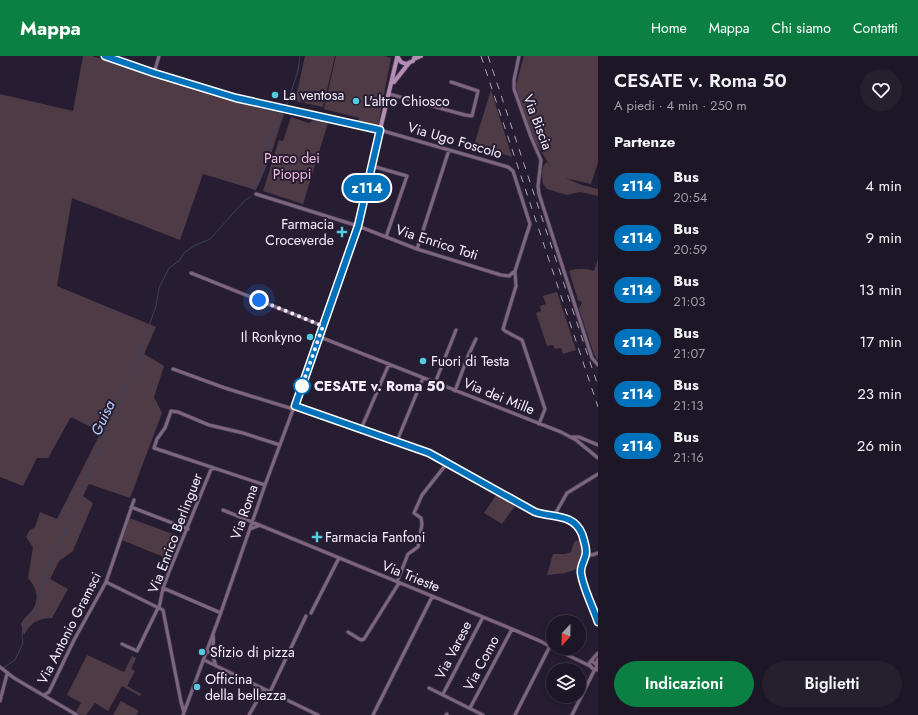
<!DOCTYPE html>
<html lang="it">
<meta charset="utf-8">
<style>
body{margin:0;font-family:Jost,sans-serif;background:#251f2e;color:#f1f3f6;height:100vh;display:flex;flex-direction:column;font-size:15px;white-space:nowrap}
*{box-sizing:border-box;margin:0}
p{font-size:13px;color:#a09fa7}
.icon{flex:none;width:22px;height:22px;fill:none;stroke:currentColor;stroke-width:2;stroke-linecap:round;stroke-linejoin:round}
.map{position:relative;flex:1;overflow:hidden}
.details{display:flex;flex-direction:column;background:#1d1626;width:320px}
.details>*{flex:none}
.badge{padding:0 8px;border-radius:13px;font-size:14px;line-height:26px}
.needle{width:26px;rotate:202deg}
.fabs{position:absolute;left:546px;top:559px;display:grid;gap:8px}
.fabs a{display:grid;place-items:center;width:40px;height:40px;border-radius:50%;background:#1d1626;box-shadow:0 2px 6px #0003,0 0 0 1px #3b3543;font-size:20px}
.you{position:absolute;width:20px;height:20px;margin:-10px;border:3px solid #fff;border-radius:50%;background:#1a73e8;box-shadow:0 0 0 6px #1a73e833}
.map>.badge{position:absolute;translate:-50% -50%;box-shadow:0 0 0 2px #fff}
h2{padding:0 16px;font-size:15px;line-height:36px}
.round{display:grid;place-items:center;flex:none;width:42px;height:42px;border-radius:21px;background:#251f2e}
.headline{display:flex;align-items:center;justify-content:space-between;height:68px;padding:0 16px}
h1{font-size:19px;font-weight:600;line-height:30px}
.cta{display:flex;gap:8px;margin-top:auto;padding:8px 16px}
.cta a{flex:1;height:46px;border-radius:24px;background:#0b8043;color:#fff;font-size:16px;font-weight:600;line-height:46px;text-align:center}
.cta a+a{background:#251f2e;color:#f1f3f6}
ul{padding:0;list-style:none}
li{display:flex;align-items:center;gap:12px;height:52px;padding:0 16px}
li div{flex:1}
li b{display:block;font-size:15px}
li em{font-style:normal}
li .badge{min-width:44px;font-weight:700;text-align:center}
header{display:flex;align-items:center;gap:24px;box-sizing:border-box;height:56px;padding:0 20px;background:#0b8043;color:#fff}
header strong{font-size:19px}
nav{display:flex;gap:22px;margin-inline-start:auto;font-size:14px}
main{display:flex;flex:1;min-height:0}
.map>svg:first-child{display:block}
</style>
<header>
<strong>Mappa</strong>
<nav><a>Home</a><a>Mappa</a><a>Chi siamo</a><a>Contatti</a></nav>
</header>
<main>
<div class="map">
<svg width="598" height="659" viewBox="0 0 598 659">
<rect width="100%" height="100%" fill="#271d32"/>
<path fill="#4f3b46" d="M83 0H92L149 19 284 58 268 107 256 134 203 118 180 184 72 142 57 230 156 271 144 298 164 310 154 341 162 357 130 442 89 428 83 440 93 447 73 495 59 505 50 523 68 533 52 562C37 563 31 566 24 579L21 568C25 560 29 559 33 553 40 542 36 531 28 522L33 491 26 481 29 475 35 471 40 456 57 463 101 376 71 361 48 402H37L23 430 0 421V38L73 55Z
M305 0H335L323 51 295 45Z
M336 0H384L391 2 378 70 358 66 359 62 324 53Z
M524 0H598V106L591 128 565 122 582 129 598 133V140L580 136 567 139 547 133 543 128C542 121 540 111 547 106L551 111 534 84 517 36 516 29Z
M491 34 512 101 474 89Z
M291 61 309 67 315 63 328 67 303 148 263 135 279 84 283 85Z
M598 203V305L594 298 579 253 582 246 578 244 569 215C577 212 585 212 594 215Z
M557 236 576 294 563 298 561 292 555 293 553 289 547 290 536 257 541 255 540 250 546 248 543 240Z
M499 435 518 446 502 468 484 457Z
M129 462 181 481 171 504 122 484Z
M582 482 586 497 580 512 565 517 547 519 553 498H565L571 496 574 486Z
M87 599 124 616 132 600 136 602 131 613 135 615 127 630 141 638 140 640 122 630 108 655 95 647 86 659H81L76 656 81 647 67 639Z
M121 645 139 655 136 659H113Z"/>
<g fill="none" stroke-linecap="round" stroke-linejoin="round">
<path stroke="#38425e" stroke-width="1" d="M287 49 298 14 300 0
M254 134 264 113 269 85 281 55
M3 612 15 604 23 587 22 579 24 567 36 555 40 544 42 532 51 504 63 484 75 438 83 428 91 414 93 405 101 393 106 377 119 353 128 325 139 302 141 292 156 250 159 232 169 212 179 205 184 197 194 190 210 183 245 144 251 141"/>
<g stroke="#443b4f" stroke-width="4.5">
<path id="street" d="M519 0 514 24V33L531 81 541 104 538 130 539 138 592 302 598 309
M154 17 159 0
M389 38 465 59 472 60 478 35 451 26
M372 110 407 120 386 181
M256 138 358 170 417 193 501 219 509 220
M417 193 449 94
M515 215 516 230 503 273 505 275 522 284 545 353 539 368
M191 217 323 270
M320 281 561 376 576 384 598 402
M173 313 225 332 293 353
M435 327 456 274
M455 335 468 300 476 283
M295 350 429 397 535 455C544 459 553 459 563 461 580 466 585 483 586 499
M361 373 389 308
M572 381H579L598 389
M397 385 423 322
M265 429 154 392 157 383 165 372 171 355 178 356 209 369 243 377 280 389
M131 451 188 473
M223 454 512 573 540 585 553 592
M554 460 567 437 598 418
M250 473 260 469
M586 499 580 515 598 566
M586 499H592L598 497
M106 526 163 554 181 646 184 656
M397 526 408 498 418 491 422 468 421 462 414 457 422 439 448 406
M163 532 221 557
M159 552 163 532 169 516 212 411
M311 557 339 502
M348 576 361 584 364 583 399 527
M122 588 137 595 158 552
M553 592 590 610
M207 594 213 601 216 610
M598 597 590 606 589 608 592 612 598 614
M213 601C211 592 215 586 213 579
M204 604 318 659
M592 605 597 609 596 613
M596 609 598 603
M0 611 14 622 77 659
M429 632 483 659
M270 636 306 560
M443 638 483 561
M44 639 49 636 74 584 106 526 134 444
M0 645 7 618
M470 652 512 573
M183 659 220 559 265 429 320 281 358 170 380 74 508 111 513 115 530 168 515 215 509 220
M249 659 264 633
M373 659 432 541
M446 659 447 658
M515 659 550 590
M572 659 595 613"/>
</g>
<g stroke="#443b4f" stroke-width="5.5">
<path id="secondary" d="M105 0 154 17 236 42 380 74 397 2
M397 0 401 6 406 8 413 5 415 0
M414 3 421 0
M394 26 409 7"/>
</g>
<use href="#street" stroke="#7f6680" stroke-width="3"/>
<use href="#secondary" stroke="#b48db6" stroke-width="4"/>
<path stroke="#aba3b4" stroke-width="1" stroke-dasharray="7 7" stroke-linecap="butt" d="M481 0 598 351
M488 0 598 330"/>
</g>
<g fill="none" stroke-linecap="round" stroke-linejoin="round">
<g stroke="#fff" stroke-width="9">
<path id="line" d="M105 0 154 17 236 42 380 74 358 170 295 350 429 397 535 456C553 462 573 457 582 478 584 484 586 490 586 496 586 503 580 509 581 517 583 532 593 551 598 566"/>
</g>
<use href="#line" stroke="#0072bc" stroke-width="6"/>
<path stroke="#f7f0ff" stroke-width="4" stroke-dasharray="0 7.2" d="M259 244 323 270 302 330"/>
</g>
<g fill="#54cade" stroke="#271d32" stroke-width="1.5">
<circle cx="275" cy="39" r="4"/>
<circle cx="356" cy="45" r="4"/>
<path d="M340 170h4v4h4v4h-4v4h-4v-4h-4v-4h4z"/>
<circle cx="310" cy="281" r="4"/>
<circle cx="423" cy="305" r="4"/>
<path d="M315 475h4v4h4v4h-4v4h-4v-4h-4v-4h4z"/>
<circle cx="202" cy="596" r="4"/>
<circle cx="197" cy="631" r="4"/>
</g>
<circle fill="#fff" stroke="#0072bc" stroke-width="2" cx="302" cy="330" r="8"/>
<g text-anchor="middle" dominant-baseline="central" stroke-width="4" stroke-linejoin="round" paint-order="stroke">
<g font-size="14" fill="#f7f0ff" stroke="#271d32" text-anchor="start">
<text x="283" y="39">La ventosa</text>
<text x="364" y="45">L'altro Chiosco</text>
<text x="334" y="168" text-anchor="end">Farmacia<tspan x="334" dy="16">Croceverde</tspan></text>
<text x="302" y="281" text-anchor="end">Il Ronkyno</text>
<text x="431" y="305">Fuori di Testa</text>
<text x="325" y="481">Farmacia Fanfoni</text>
<text x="210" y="596">Sfizio di pizza</text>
<text x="205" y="623">Officina<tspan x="205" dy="16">della bellezza</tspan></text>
</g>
<g font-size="14" fill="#f7f0ff" stroke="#271d32">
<text transform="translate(538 66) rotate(69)">Via Biscia</text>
<text transform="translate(455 84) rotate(16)">Via Ugo Foscolo</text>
<text transform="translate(437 186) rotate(18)">Via Enrico Toti</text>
<text transform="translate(499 340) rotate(22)">Via dei Mille</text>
<text transform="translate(244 456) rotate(-71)">Via Roma</text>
<text transform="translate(175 477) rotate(-69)">Via Enrico Berlinguer</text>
<text transform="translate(411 520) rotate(22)">Via Trieste</text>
<text transform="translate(69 572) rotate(-63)">Via Antonio Gramsci</text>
<text transform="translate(453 594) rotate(-63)">Via Varese</text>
<text transform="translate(481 607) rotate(-62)">Via Como</text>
</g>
<g font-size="14" fill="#f6bcdd" stroke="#271d32">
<text x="292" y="102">Parco dei<tspan x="292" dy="16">Pioppi</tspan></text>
</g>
<g font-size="14" font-weight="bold" fill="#f7f0ff" stroke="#271d32" text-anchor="start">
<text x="314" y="330">CESATE v. Roma 50</text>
</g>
<g font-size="15" font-style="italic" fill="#b9caf5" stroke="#271d32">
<text transform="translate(103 362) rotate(-65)">Guisa</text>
</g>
</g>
</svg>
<div class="fabs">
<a><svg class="needle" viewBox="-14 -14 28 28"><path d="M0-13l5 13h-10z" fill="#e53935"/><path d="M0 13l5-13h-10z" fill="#a09fa7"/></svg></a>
<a><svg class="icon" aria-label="layers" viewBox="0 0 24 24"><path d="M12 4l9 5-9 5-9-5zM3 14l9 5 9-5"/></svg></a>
</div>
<div class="you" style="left:259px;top:244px"></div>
<b class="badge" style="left:367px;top:132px;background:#0072bc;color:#fff">z114</b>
</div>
<section class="details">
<div class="headline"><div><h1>CESATE v. Roma 50</h1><p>A piedi · 4 min · 250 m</p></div><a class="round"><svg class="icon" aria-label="heart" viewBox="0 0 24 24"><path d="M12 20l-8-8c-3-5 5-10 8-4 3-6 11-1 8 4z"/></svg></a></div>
<h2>Partenze</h2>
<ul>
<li><span class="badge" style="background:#0072bc;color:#fff">z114</span><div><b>Bus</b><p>20:54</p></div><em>4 min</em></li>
<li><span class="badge" style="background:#0072bc;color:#fff">z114</span><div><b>Bus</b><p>20:59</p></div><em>9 min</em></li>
<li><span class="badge" style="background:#0072bc;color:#fff">z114</span><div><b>Bus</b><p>21:03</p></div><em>13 min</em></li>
<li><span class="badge" style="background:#0072bc;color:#fff">z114</span><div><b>Bus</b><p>21:07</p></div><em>17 min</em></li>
<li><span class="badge" style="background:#0072bc;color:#fff">z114</span><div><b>Bus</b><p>21:13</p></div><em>23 min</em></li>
<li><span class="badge" style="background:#0072bc;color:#fff">z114</span><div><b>Bus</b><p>21:16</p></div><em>26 min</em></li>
</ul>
<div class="cta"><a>Indicazioni</a><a>Biglietti</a></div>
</section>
</main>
